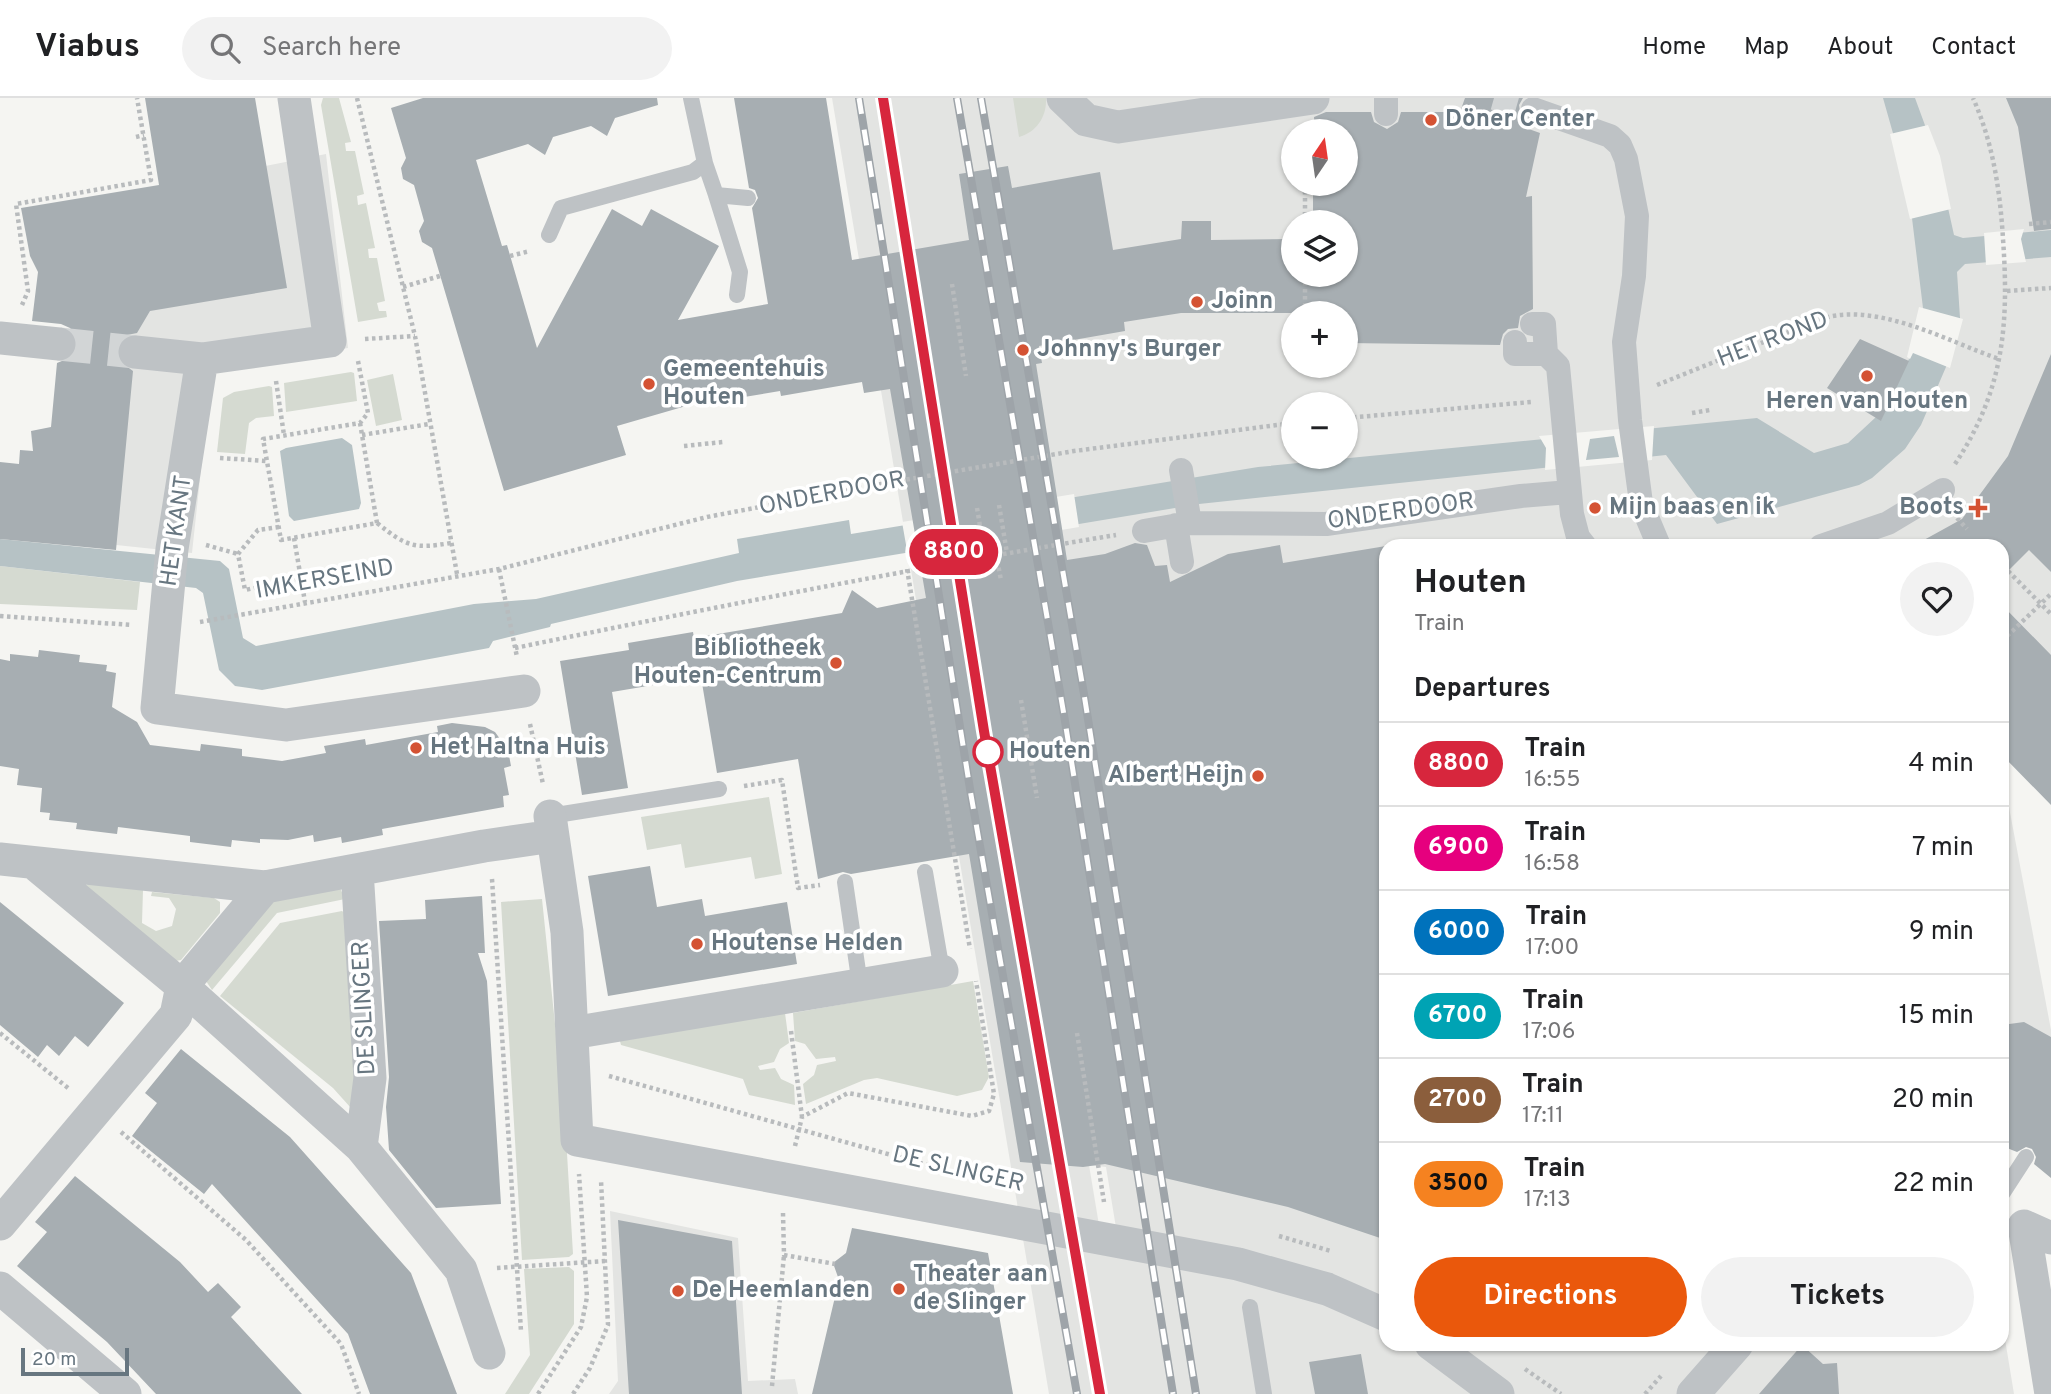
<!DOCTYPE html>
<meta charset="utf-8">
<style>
body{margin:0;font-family:Overpass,sans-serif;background:#f2f2f2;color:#202124;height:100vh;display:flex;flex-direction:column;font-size:26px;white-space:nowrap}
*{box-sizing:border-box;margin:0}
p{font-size:23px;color:#757577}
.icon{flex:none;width:38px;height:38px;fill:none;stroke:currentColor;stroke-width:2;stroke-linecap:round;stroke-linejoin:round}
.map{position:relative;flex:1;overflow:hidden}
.details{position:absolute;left:1379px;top:441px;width:630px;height:812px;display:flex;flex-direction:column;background:#fff;border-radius:21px;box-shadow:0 2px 5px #0004}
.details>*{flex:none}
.badge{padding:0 14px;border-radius:23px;font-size:24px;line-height:46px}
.needle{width:46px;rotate:13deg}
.buttons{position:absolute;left:1281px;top:21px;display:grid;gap:14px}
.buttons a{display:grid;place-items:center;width:77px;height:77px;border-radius:50%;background:#fff;box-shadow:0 2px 5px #0004;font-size:35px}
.scale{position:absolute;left:21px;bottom:18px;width:108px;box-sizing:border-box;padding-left:7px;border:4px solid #677680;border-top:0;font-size:19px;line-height:24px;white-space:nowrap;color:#677680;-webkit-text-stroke:5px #fff;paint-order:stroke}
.map>.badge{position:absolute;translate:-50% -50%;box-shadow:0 0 0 4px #fff}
h2{padding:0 35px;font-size:26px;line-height:63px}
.round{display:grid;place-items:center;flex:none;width:74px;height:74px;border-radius:37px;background:#f2f2f2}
.summary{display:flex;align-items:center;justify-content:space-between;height:119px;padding:0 35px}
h1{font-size:33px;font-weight:700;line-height:52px}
.cta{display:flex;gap:14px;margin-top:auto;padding:14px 35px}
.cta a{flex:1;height:80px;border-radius:42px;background:#ea580c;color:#fff;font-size:28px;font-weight:700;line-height:80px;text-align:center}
.cta a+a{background:#f2f2f2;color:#202124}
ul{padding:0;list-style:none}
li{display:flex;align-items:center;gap:21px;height:84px;padding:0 35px;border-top:2px solid #e0e0e0}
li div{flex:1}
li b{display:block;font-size:26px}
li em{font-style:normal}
li .badge{min-width:77px;font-weight:700;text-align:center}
header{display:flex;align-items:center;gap:42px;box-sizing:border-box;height:98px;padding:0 35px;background:#fff;border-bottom:2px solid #e0e0e0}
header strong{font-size:33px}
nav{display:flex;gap:38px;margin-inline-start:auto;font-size:24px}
.search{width:490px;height:63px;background:#f2f2f2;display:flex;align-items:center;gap:18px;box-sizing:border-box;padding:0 24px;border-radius:38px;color:#757577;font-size:26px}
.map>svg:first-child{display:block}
</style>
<header>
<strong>Viabus</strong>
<div class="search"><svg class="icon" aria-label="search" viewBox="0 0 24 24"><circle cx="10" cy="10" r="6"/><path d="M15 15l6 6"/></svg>Search here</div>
<nav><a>Home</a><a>Map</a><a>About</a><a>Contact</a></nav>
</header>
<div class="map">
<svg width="2051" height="1296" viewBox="0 0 2051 1296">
<rect width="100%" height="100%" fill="#f5f5f2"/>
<path fill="#e3e4e2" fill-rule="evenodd" d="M832 0H2051V569L2002 640V448H1386V1246H2002V1223L2014 1296H1049ZM1293 33H1346V86H1293ZM1293 124H1346V177H1293ZM1293 215H1346V268H1293ZM1293 306H1346V359H1293ZM1089 1067 1106 1069 1121 1160 1104 1157Z
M326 56 348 250 212 270 192 455 69 442 93 102Z
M2002 672 2051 932V961L2002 1016Z
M610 1113 738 1140 748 1283 795 1281 798 1296H609L618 1283Z"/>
<path fill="#d5dad1" d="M323 0H339L351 44 345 45 346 53H355L364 96 357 98 358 107 366 105 375 150 368 151 369 160H377L385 203 377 205 379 213H386L387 219 358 224 321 7Z
M1013 0H1046C1047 18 1037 34 1019 39Z
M351 274 354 275 357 303 286 314 284 285Z
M393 276 402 322 376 328 367 282Z
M269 288 272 289 274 318 256 320 249 325 245 356 217 354 223 300 234 294Z
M0 468 140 484 137 512 0 506Z
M769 699 782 776 755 781 751 759 685 770 681 746 647 752 641 719Z
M88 786 143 792 142 825 156 833 172 828 176 811 169 800 151 798 152 794 214 800 220 804V815L181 862 170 864 81 789Z
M340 790 345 801 277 815 212 892 206 883 264 805Z
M542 801 565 1022 573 1156 569 1159 522 1162 501 804Z
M342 813 346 816 359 1003 351 1010 333 990 220 898 280 825Z
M973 883 989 979 982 992 957 998 877 980 864 982 806 1006 803 986 814 977 817 967 836 963 835 959 816 961 805 946 795 943 793 915Z
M785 915 789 945 780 951 774 964 758 968 760 972 775 970 781 981 794 987 795 1007 749 997 743 981 621 947 620 943Z
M569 1169 574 1173V1226L529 1296H505L530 1257 524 1171Z"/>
<path fill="#b6c2c5" d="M1883 0H1915L1937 60 1954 137 1963 140 2051 132V159L1965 166 1957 174 1960 220 1946 269 1921 327 1905 351 1872 380 1859 387 1717 426 1666 357 1199 406 737 483 551 526 550 529 493 543 489 550 262 592 235 588 219 572 203 495 196 490 0 468V441L220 463 229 471 243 540 256 548 474 506 536 501 739 455 737 441 849 422 851 436 1258 369 1757 320 1814 355 1848 345 1876 319 1881 322 1914 250 1923 210 1911 112 1902 67Z
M342 340 352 347 361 405 359 411 294 423 289 418 280 353 286 350Z"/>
<path fill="#f5f5f2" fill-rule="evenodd" d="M1928 27 1940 58 1951 111 1910 121 1890 36Z
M2024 131 2021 141 2026 164 1986 167 1984 135Z
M1919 209 1963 221 1950 270 1913 255 1910 261 1907 259Z
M1654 328 1652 362 1545 372 1546 350 1539 338ZM1614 338 1619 359 1586 362 1590 341Z
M1074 396 1079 429 908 458 902 424Z"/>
<path fill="#a7aeb2" d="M145 0H255L287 190 150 213 137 235 127 237 119 243 116 253 118 262 133 273 116 452 0 441V364L19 366 20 352 33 353 31 333 51 329 57 265 74 258 78 247 76 238 70 230 61 226 32 223 38 174 30 158 21 110 159 87Z
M423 0H657L658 7 615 20 607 38 591 28 553 39 545 57 528 46 476 62 502 148 507 147 537 250 612 111 642 128 651 111 719 148 678 222 768 206 752 110 758 100 755 92 749 90 734 0H826L852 162 969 142 959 76 1008 68 1012 90 1100 74 1113 152 1181 141 1182 123H1211V142L1293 141V177H1346V124H1313V86H1346V33H1315L1314 19 1326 14H1371L1374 24 1387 31 1398 24 1401 14H1460L1465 0H1523L1519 7 1521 20 1528 25 1526 30 1540 35 1526 99 1532 98 1533 211 1520 218 1518 230 1508 231 1503 236 1500 247 1346 245V215H1181L1124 224 1125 233 1039 248 1042 265 1036 266 1067 462 1105 456 1135 445 1147 447 1155 468 1167 467 1170 484 1228 456 1280 447 1283 465 1386 448V1142L1288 1109 1105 1066 1083 1069 1020 1064 969 756 851 776 843 774 818 781 798 661 717 675 701 579 612 594 628 690 582 697 560 563 629 552 628 545 693 534 694 540 842 515 852 492 877 510 926 500 890 291 864 295 862 284 781 298 780 293 726 302 724 297 617 328 626 357 504 393 432 150 422 144 419 133 424 123 414 87 403 81 401 70 406 60 391 10Z
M2006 0H2051V131L2034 133 2018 29Z
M1860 241 1909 263 1881 323 1827 290Z
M2051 256V474L2029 452 2002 479V448H1913L1962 421 2008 358Z
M2002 507 2051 557V707L2002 657Z
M39 552 80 557 79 564 107 567 106 573 116 575 112 609 137 624 150 647 200 653 201 646 242 651V658L282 663 326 655 324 648 365 641 366 647 438 634 437 628 452 625 485 629 495 634 508 652 511 668 504 670 509 697 503 698 504 709 382 731 383 737 342 745 341 739 314 744 313 737 288 742 260 741V745L232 742 231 749 190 744V738L118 729 117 736 76 731 77 725 49 722 50 715 40 714 42 690 17 687 19 671 0 668V561L10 563V556L38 559Z
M650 768 657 809 702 801 705 818 787 804 797 866 608 898 588 778Z
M482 798 485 855H478L487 883 501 1106 436 1110 389 1052 386 1009 389 979 379 823 426 821 425 802Z
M0 804 124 905 88 949 75 938 59 958 47 947 38 959 0 927Z
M2024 924 2051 939V1080L2034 1066 2036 1059 2032 1051 2026 1049 2017 1054 2002 1048V927Z
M181 951 290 1039 411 1175 457 1296H370L348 1236 212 1086 204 1096 132 1038 157 1005 145 995Z
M75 1078 180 1164 208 1194 218 1185 241 1209 231 1219 302 1296H156L107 1244 17 1168 47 1134 35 1124Z
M618 1122 732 1143 742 1296H629Z
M852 1130 988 1155 1013 1296H812L839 1182 833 1165 846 1155Z
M1802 1247 1823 1266 1837 1265 1839 1296H1759Z
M1361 1256 1368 1296H1315L1309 1264Z"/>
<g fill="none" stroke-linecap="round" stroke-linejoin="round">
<path stroke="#d2d5d6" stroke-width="24" stroke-dasharray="24 12" stroke-linecap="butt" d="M1494 0 1533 11"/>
<path stroke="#d2d5d6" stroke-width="33" stroke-dasharray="33 17" stroke-linecap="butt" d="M59 246 135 254"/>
<path stroke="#b8bbbd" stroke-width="4.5" stroke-dasharray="3.5 3.5" stroke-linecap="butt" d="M357 0 415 238 457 476
M136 39 144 37
M1305 86V124
M2029 126 2051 124
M510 158 530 153
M1305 177V214
M952 186 966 278
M403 189 440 178
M2007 193 2051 190
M22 207 28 193 16 106 151 82 137 0
M365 241 415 238
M1112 248 1113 258
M358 263 368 315 360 325
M276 283 284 337
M1657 287 1821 221C1876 203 1947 243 1999 261
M1692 315 1710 312
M1346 320 1531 304
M360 325 377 425 281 442 263 341Z
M362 337 429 326
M684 348 723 344
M220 360 267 363
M1955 366C2004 292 2009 226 2003 141 2000 92 1993 45 1973 0
M999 407 1007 455
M977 410 985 458
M1957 420 1967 431
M377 425C407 449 414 451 451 445
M279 429 258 432 238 456 245 492 301 480
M294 440 305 504
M206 447 238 456
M996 456 1001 482
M499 471 517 559
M907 471 970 851
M2008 473 2051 516
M0 518 132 527
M200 524 499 471 707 419 892 384 1074 353 1293 325
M2002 543 2051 496
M515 550C714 509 915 470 1116 437
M1021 602 1037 700
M530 626 543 686
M744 688 782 682 798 790 820 787
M492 781 521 1233
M791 933 802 1019
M0 935 68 990
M1077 935 1104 1104
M609 978 945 1072
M121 1034 246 1142 341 1246 359 1296
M795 1048 802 1019 848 995 972 1018 989 1013 994 996 976 883
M783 1115 784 1157 835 1166
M1279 1138 1331 1153
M497 1170 605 1163
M1525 1271 1561 1296
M772 1288 784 1157
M538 1296 581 1229 587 1199 579 1076
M573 1296 590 1270 608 1227 601 1082
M1645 1296 1661 1278"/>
<path stroke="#bec2c5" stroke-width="16" d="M705 65 716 97 748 100
M716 97 740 174 737 197
M549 137 561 110 693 74 705 65 691 0
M550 718 719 691
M925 774 942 873
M845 784 860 887
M2002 1096 2026 1059
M1250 1209 1264 1296"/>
<path stroke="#bec2c5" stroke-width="24" d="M1386 0V16
M1533 11 1610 38 1620 47 1626 61 1637 118 1634 178 1624 244 1630 322 1641 405 1659 448
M1532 226H1544L1546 256 1558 268 1572 416 1578 439 1585 448
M1515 244V256H1546
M1181 372 1190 425
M1176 427 1182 464
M1144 433 1190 425 1326 426 1521 398 1569 394
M1821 448 1888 425 1943 392"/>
<path stroke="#bec2c5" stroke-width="33" d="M294 0 330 243 202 261 172 451 157 610 286 627 524 593
M1063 0 1086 22 1118 29 1313 0
M0 240 59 246
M135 254 202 261
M550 718 567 834 577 1042 1238 1166 1327 1191 1386 1217
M0 761 265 789 484 748 553 738
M35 766 182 888 361 1049 461 1172 489 1255
M357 772 370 980 361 1049
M572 935 942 873
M0 1126 176 917 182 888 265 789
M0 1190 125 1296
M1431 1246 1498 1296
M1693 1296 1737 1246
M2051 1296 2024 1128 2051 1140"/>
<g stroke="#9ea4a9" stroke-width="8">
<path id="rail" d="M859 0 971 697 1077 1296
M883 0 993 686 1100 1296
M957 0 1064 617 1173 1296
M981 0 1084 596 1196 1296"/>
</g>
<use href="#rail" stroke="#fff" stroke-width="5" stroke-dasharray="16" stroke-linecap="butt"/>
</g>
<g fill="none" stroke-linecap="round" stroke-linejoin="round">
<g stroke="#fff" stroke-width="16">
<path id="line" d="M883 0 984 633 1100 1296"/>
</g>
<use href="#line" stroke="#d7263d" stroke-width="10"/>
</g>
<g fill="#d45233" stroke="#fff" stroke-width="2.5">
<circle cx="1431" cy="22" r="7"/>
<circle cx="1197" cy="204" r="7"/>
<circle cx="1023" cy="252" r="7"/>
<circle cx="1867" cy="278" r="7"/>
<circle cx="649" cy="286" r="7"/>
<circle cx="1595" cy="410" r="7"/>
<path d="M1974.5 399.5h7v7h7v7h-7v7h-7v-7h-7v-7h7z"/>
<circle cx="836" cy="565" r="7"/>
<circle cx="416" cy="650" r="7"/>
<circle cx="1258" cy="678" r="7"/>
<circle cx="697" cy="846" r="7"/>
<circle cx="899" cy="1191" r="7"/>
<circle cx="678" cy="1193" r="7"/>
</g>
<circle fill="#fff" stroke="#d7263d" stroke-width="3.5" cx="988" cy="654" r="14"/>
<g text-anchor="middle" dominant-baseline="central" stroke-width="7" stroke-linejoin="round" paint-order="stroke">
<g font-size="24" font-weight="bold" fill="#677680" stroke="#fff" text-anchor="start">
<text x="1445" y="22">Döner Center</text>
<text x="1211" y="204">Joinn</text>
<text x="1037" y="252">Johnny's Burger</text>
<text x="663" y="272">Gemeentehuis<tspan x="663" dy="28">Houten</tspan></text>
<text x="1867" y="304" text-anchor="middle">Heren van Houten</text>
<text x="1609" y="410">Mijn baas en ik</text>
<text x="1964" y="410" text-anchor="end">Boots</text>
<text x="822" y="551" text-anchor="end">Bibliotheek<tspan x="822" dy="28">Houten-Centrum</tspan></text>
<text x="430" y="650">Het Haltna Huis</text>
<text x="1244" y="678" text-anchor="end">Albert Heijn</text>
<text x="711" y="846">Houtense Helden</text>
<text x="913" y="1177">Theater aan<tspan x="913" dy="28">de Slinger</tspan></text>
<text x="692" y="1193">De Heemlanden</text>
</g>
<g font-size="24" fill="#677680" stroke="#fff">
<text transform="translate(1773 242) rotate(-21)">HET ROND</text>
<text transform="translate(832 396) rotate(-11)">ONDERDOOR</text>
<text transform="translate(1401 414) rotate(-8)">ONDERDOOR</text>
<text transform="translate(177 433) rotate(-82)">HET KANT</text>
<text transform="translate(325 482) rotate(-10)">IMKERSEIND</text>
<text transform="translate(365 910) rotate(-93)">DE SLINGER</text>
<text transform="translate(958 1072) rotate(13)">DE SLINGER</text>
</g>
<g font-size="24" font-weight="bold" fill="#677680" stroke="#fff" text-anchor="start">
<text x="1009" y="654">Houten</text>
</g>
</g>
</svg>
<div class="buttons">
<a><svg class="needle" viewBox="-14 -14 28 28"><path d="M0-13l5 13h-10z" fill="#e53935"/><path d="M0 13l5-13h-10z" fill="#757577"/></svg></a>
<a><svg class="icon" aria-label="layers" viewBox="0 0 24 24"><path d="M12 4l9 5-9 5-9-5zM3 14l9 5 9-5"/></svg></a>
<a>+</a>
<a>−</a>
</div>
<div class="scale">20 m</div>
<b class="badge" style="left:954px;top:454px;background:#d7263d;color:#fff">8800</b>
<section class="details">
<div class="summary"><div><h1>Houten</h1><p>Train</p></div><a class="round"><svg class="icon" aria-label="heart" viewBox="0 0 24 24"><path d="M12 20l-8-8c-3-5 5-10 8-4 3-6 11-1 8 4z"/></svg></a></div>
<h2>Departures</h2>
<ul>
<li><span class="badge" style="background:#d7263d;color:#fff">8800</span><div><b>Train</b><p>16:55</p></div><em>4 min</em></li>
<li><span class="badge" style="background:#e6007e;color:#fff">6900</span><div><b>Train</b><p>16:58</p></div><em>7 min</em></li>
<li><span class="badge" style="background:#0072bc;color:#fff">6000</span><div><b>Train</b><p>17:00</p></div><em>9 min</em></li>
<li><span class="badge" style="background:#00a3b4;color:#fff">6700</span><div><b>Train</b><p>17:06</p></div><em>15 min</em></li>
<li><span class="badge" style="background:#8b5e3c;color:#fff">2700</span><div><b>Train</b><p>17:11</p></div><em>20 min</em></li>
<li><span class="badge" style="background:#f58220;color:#111">3500</span><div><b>Train</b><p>17:13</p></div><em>22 min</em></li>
</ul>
<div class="cta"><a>Directions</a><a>Tickets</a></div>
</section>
</div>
